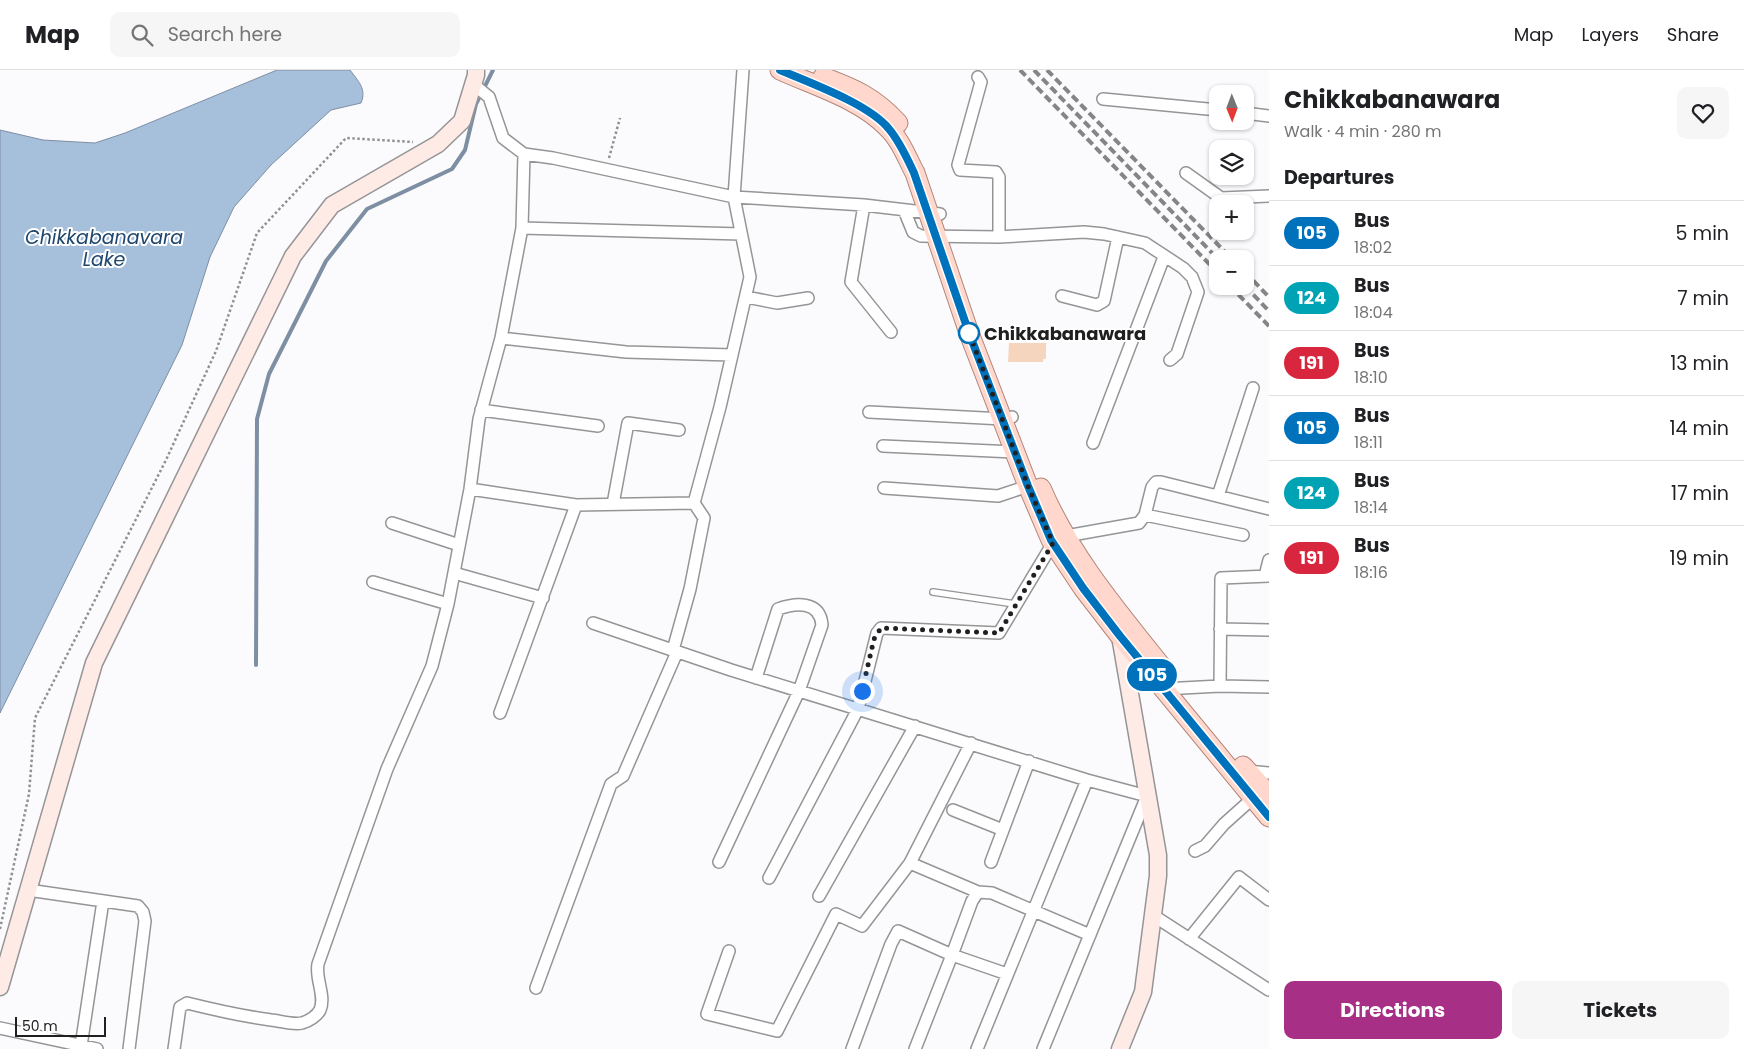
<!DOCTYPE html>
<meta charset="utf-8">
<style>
body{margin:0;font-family:Poppins,sans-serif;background:#f6f6f6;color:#202124;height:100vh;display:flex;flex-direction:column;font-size:19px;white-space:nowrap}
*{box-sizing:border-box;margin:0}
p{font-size:16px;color:#757577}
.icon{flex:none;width:28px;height:28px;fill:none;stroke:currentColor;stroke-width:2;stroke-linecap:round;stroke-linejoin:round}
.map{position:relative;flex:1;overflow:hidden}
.drawer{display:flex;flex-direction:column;background:#fff;width:475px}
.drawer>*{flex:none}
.badge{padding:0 10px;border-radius:16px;font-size:18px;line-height:32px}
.needle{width:32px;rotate:179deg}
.controls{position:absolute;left:1209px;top:15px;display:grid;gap:10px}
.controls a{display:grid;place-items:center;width:45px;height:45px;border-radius:10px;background:#fff;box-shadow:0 1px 4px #0004;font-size:25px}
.scale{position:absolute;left:15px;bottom:12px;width:91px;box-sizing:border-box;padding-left:5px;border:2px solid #202021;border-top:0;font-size:14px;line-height:18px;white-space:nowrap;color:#202021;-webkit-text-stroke:4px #fff;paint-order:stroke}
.you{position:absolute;width:25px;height:25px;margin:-12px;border:4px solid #fff;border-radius:50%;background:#1a73e8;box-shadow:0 0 0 8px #1a73e833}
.map>.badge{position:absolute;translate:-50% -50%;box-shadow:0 0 0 2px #fff}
h2{padding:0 15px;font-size:19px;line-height:45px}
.round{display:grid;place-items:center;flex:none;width:52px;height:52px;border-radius:10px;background:#f6f6f6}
.summary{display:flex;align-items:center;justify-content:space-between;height:85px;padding:0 15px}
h1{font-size:24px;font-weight:700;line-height:38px}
.action{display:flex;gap:10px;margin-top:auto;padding:10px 15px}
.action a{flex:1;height:58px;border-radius:10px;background:#a72f85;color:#fff;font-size:20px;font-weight:700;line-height:58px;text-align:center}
.action a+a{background:#f6f6f6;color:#202124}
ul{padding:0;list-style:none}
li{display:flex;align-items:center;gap:15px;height:65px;padding:0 15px;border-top:1px solid #e0e0e0}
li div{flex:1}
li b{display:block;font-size:19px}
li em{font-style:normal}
li .badge{min-width:55px;font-weight:700;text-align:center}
header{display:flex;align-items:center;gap:30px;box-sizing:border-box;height:70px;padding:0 25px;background:#fff;border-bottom:1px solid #e0e0e0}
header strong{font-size:24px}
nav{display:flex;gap:28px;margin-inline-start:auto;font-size:18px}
.search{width:350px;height:45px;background:#f6f6f6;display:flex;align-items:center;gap:12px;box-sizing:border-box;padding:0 18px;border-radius:10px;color:#757577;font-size:19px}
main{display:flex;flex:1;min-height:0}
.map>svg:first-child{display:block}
</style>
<header>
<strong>Map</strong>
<div class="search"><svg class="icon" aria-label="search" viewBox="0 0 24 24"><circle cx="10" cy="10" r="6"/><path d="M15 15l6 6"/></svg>Search here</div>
<nav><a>Map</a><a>Layers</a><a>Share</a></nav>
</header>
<main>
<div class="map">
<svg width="1269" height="979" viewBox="0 0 1269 979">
<rect width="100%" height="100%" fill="#fbfbfd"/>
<path fill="#a6bfdb" stroke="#7e8fa3" d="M277 0H350C358 11 367 19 361 33L331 40 271 95 234 137 210 187 182 275 0 643V60L43 70 95 73 125 63Z"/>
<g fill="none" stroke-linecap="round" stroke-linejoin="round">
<path stroke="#7e8fa3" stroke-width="4" d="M256 595 257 349 269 304 326 191 367 139 452 99 465 80 476 34 493 0"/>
</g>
<path fill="#f5d5bd" d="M1009 273H1046V289H1043V292H1008Z"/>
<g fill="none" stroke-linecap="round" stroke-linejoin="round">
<g stroke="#959597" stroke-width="8">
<path id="lane" d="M933 522 1015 534"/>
</g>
<g stroke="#959597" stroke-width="14">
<path id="street" d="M978 7 981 12 958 95 960 100 996 102 999 107V167
M473 14 489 27 503 68 524 84
M1103 29 1218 40
M1245 43 1269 46
M1186 103 1221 128 1269 126
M864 135 851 212 891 262
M904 140 913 162 921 166 999 167 1084 162 1104 164 1145 173 1183 198 1192 207 1198 222 1177 284 1170 290
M522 158 741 164
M1062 226 1097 235 1104 231 1118 167
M746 227 777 233 808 228
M501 268 626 282 732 285
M481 340 598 356
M869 342 1003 349 1012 347
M1093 373 1164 187
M883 376 1014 382
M884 418 998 426 1028 416
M470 419 576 435 694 433 720 337 750 207 734 127 864 135 940 144
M1218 426 1253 318
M613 434 628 353 679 360
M1145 445 1152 417 1156 412H1161L1269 439
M392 453 459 475
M1066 466 1139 453 1145 445 1243 465
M454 503 543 528
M1265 506 1269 490
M373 512 448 534
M593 553 731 600 1087 710 1147 726 1043 979
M1220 559 1269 560
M673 580 690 519 704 448 694 433
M1220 616 1221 508 1269 506
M1163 619 1220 616 1269 617
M500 643 576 435
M971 673 910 793 978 822
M1247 701 1269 703
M953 740 1003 760
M1195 781 1205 776 1224 754 1253 728
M719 792 799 621 822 555C820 530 795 533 778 539L756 608
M991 792 1029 691
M769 808 858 639 877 563 881 558 999 563 1053 473
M28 820 138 836 143 842 145 851 129 979
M819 826 915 656
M1154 846 1269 920
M1189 869 1239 807 1269 830
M729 881 707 944 777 961 836 844 862 856 910 793
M1007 904 952 885 972 831 978 822 992 823 1090 865
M536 918 611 714 623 706 677 582
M0 958 97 979
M81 976 103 831
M174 979 180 937 187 933C215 940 242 946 271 950 281 951 292 955 302 953 309 951 317 946 320 940 326 926 315 909 318 894L387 699 432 596 448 534 470 419 479 349 501 268 522 158 524 84 553 88 734 127 743 0
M852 979 891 874 898 861 952 885 915 979
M977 979 1087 710"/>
</g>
<g stroke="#959597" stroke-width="19">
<path id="secondary" d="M0 917 94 593 293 186 332 135 438 74 462 51 476 5V0
M1120 979 1143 922 1158 806V785L1120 566 1123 563"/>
</g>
<g stroke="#b1857a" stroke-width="21">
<path id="primary" d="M780 0C815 16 860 29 887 57 900 69 907 88 915 103L969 263 1028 416 1051 470 1083 518 1120 566 1269 747
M823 7C855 19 874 27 898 53
M1041 418C1069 484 1118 542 1162 597
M1243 696 1269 725"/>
</g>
<path stroke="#909092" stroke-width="2.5" stroke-dasharray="2.5 2.5" stroke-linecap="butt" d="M609 88 620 48
M0 859 29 724 35 648 166 390 216 281 257 163 346 68 413 72"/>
<use href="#lane" stroke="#fff" stroke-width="5.5"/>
<use href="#street" stroke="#fff" stroke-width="11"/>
<use href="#secondary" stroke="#ffebe6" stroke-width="16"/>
<use href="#primary" stroke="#ffd7cc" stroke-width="19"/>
<path stroke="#858586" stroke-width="4" stroke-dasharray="8 4" stroke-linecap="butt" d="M1020 0 1218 203
M1034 0 1218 189
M1047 0 1232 189
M1245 202 1269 227
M1230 216 1269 256
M1245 216 1269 241"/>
</g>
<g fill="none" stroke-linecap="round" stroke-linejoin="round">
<g stroke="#fff" stroke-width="11">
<path id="line" d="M780 0C810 13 869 34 889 59 900 72 907 88 914 103L969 263 1028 416 1051 470 1083 518 1120 566 1269 747"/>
</g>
<use href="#line" stroke="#0072bc" stroke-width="8"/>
<path stroke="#202021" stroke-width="5" stroke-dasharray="0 9" d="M862 621 874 569 881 558 999 563 1053 473 1028 416 969 263"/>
</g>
<circle fill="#fff" stroke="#0072bc" stroke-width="2.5" cx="969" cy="263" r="10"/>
<g text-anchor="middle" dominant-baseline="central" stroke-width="4" stroke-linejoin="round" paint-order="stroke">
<g font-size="18" font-weight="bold" fill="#202021" stroke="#fff" text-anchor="start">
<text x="984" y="263">Chikkabanawara</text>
</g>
<g font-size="19" font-style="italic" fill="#1f466c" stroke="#fff">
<text x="104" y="167">Chikkabanavara<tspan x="104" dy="22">Lake</tspan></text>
</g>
</g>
</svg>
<div class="controls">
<a><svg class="needle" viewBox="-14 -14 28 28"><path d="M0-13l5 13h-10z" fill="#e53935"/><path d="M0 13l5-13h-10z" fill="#757577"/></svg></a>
<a><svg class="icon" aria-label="layers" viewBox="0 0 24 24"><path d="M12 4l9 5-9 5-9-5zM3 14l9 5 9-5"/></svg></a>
<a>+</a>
<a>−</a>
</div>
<div class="scale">50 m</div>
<div class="you" style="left:862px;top:621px"></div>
<b class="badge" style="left:1152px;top:605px;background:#0072bc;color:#fff">105</b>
</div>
<section class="drawer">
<div class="summary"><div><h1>Chikkabanawara</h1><p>Walk · 4 min · 280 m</p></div><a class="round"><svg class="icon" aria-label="heart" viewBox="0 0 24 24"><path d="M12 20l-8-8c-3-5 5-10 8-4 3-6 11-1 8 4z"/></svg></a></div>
<h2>Departures</h2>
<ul>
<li><span class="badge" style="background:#0072bc;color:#fff">105</span><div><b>Bus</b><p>18:02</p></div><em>5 min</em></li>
<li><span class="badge" style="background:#00a3b4;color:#fff">124</span><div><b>Bus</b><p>18:04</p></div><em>7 min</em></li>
<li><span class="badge" style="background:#d7263d;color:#fff">191</span><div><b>Bus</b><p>18:10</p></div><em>13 min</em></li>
<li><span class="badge" style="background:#0072bc;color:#fff">105</span><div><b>Bus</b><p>18:11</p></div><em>14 min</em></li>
<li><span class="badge" style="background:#00a3b4;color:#fff">124</span><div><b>Bus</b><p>18:14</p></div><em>17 min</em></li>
<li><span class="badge" style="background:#d7263d;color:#fff">191</span><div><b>Bus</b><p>18:16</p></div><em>19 min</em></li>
</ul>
<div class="action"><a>Directions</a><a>Tickets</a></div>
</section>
</main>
